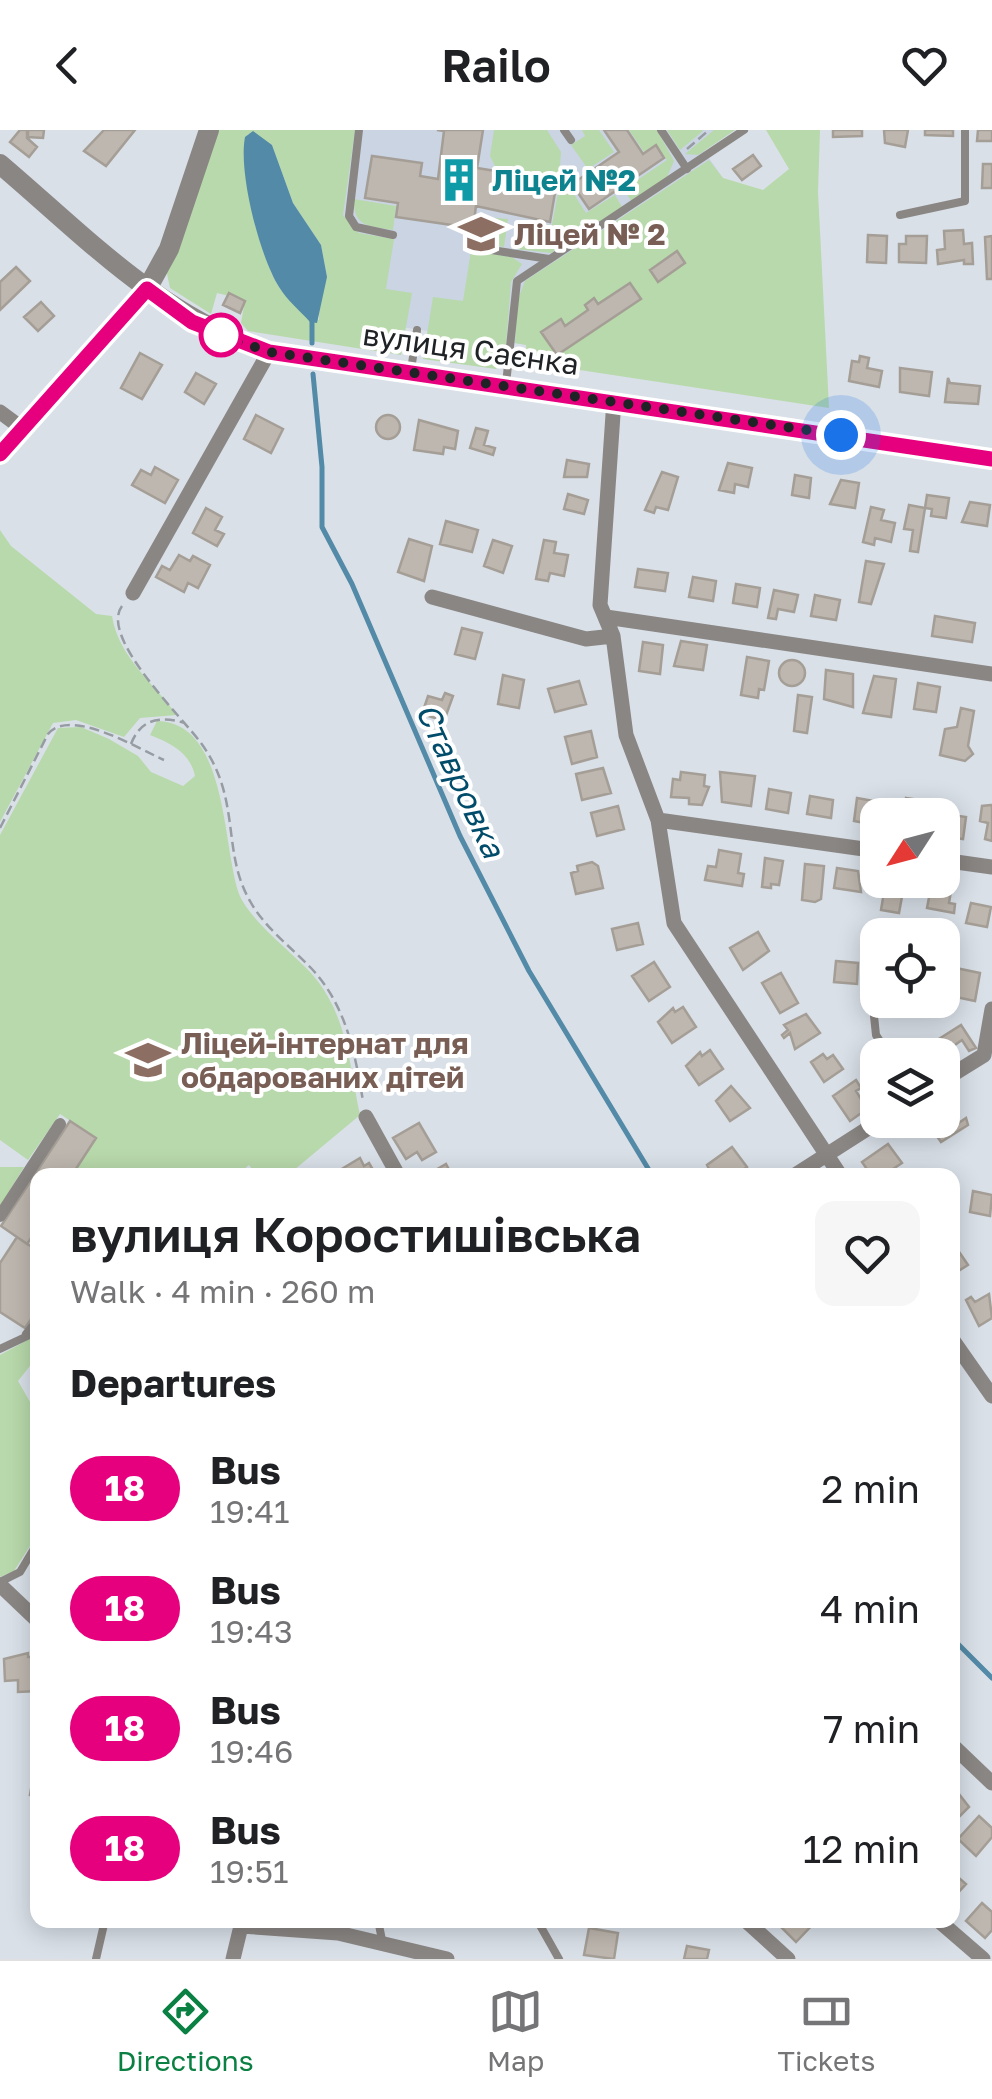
<!DOCTYPE html>
<meta charset="utf-8">
<style>
body{margin:0;font-family:"Golos Text",sans-serif;background:#f6f6f6;color:#202124;height:100vh;display:flex;flex-direction:column;font-size:38px;white-space:nowrap}
*{box-sizing:border-box;margin:0}
p{font-size:32px;color:#757577}
.icon{flex:none;width:55px;height:55px;fill:none;stroke:currentColor;stroke-width:2;stroke-linecap:round;stroke-linejoin:round}
.map{position:relative;flex:1;overflow:hidden}
.panel{position:absolute;left:30px;top:1038px;width:930px;height:760px;display:flex;flex-direction:column;background:#fff;border-radius:20px;box-shadow:0 5px 25px #0003}
.panel>*{flex:none}
.badge{padding:0 20px;border-radius:32px;font-size:35px;line-height:65px}
.needle{width:65px;rotate:234deg}
.fabs{position:absolute;left:860px;top:668px;display:grid;gap:20px}
.fabs a{display:grid;place-items:center;width:100px;height:100px;border-radius:20px;background:#fff;box-shadow:0 5px 25px #0003;font-size:50px}
.you{position:absolute;width:50px;height:50px;margin:-25px;border:8px solid #fff;border-radius:50%;background:#1a73e8;box-shadow:0 0 0 15px #1a73e833}
.map>.badge{position:absolute;translate:-50% -50%;box-shadow:0 0 0 5px #fff}
h2{padding:0 40px;font-size:38px;line-height:90px}
.round{display:grid;place-items:center;flex:none;width:105px;height:105px;border-radius:20px;background:#f6f6f6}
.overview{display:flex;align-items:center;justify-content:space-between;height:170px;padding:0 40px}
h1{font-size:48px;font-weight:600;line-height:75px}
ul{padding:0;list-style:none}
li{display:flex;align-items:center;gap:30px;height:120px;padding:0 40px}
li div{flex:1}
li b{display:block;font-size:38px}
li em{font-style:normal}
li .badge{min-width:110px;font-weight:700;text-align:center}
header{display:flex;justify-content:space-between;align-items:center;height:130px;padding:0 40px;background:#fff;font-size:45px;font-weight:600}
.tabs{display:flex;justify-content:space-around;align-items:center;height:140px;border-top:2px solid #e0e0e0;background:#fff;font-size:28px;color:#757577}
.tabs a{display:grid;justify-items:center;gap:5px}
.tabs .current{color:#0b8043}
.map>svg:first-child{display:block}
</style>
<header><svg class="icon" aria-label="back" viewBox="0 0 24 24"><path d="M15 5l-7 7 7 7"/></svg>Railo<svg class="icon" aria-label="heart" viewBox="0 0 24 24"><path d="M12 20l-8-8c-3-5 5-10 8-4 3-6 11-1 8 4z"/></svg></header>
<div class="map">
<svg width="992" height="1829" viewBox="0 0 992 1829">
<rect width="100%" height="100%" fill="#d9e0e8"/>
<path fill="#cad4e3" d="M275 0H735L704 21 723 48 528 215 337 188Z"/>
<path fill="#b8d9ab" fill-rule="evenodd" d="M213 0H355L343 85 359 103 394 109 386 159 412 163 401 225 248 201 241 193 245 170 217 163 211 184 170 158 166 139ZM248 4 272 15 293 73 321 115 327 147 318 176 319 190C307 181 291 172 282 161 262 138 236 31 248 4Z
M494 0H547L561 22 559 48 495 36 490 26Z
M582 0H599L614 22 588 39 571 15 585 6Z
M629 0H657L674 31 667 47 631 71 624 59 667 30 656 14 644 22Z
M667 0H702L703 1 680 20Z
M714 0H735L698 25 685 24Z
M766 0H820L818 62 829 278 527 232 526 215 515 213 518 169 525 151 709 30 723 48 763 60 789 39Z
M566 52 586 83 615 65 622 77 551 123 516 119 520 92 552 95 559 57Z
M354 69 396 76 393 100C368 96 353 97 354 69Z
M486 87 508 89 504 117 481 114Z
M471 121 512 127 522 134 511 152 505 227 496 239 423 229 433 167 463 171Z
M0 400 11 416 96 484 112 486C119 528 153 552 177 585L140 588 124 607 76 590 53 593 0 692Z
M157 591C228 592 222 716 239 764 250 791 291 821 311 843 348 885 349 934 360 985L288 1045H257L249 1035 237 1045H72L96 1008 60 984 28 1030 0 1010V705L58 598 81 597 109 609 138 626 151 642 183 656 195 646C190 622 170 613 150 605Z
M0 1037H24L0 1076Z
M37 1205V1227L18 1251 37 1284V1405L14 1441 0 1447V1225Z"/>
<path fill="#538aa7" d="M253 1 272 15 293 73 321 115 327 147 317 193 310 192C300 181 287 170 279 157 260 127 238 43 245 7Z"/>
<g fill="none" stroke-linecap="round" stroke-linejoin="round">
<path stroke="#538aa7" stroke-width="5" d="M312 189V213
M313 244 322 337V397L352 454 460 706 529 841 652 1045
M952 1508 992 1548"/>
</g>
<path fill="#beb7af" stroke="#a49e96" stroke-width="2.5" d="M20 0H27V8L37 17 29 27 10 12Z
M28 0H44L43 8 28 7Z
M104 0H135L106 36 84 21Z
M437 0H483L477 38 557 51 550 92 476 76 473 98 396 87 398 73 365 68 372 26 422 33 420 46 438 49 444 1Z
M604 0H627L643 24 656 15 664 28 589 79 572 54 619 22Z
M833 0H862V6L833 7Z
M884 0H908L905 17 885 13Z
M925 0H953V6L925 5Z
M978 0H992V11H977Z
M753 25 761 36 742 50 733 39Z
M983 34H992V58H982Z
M963 100 964 114 972 113 973 134H964V130L938 134 937 120 945 119 944 101Z
M868 105 887 106 886 133 867 132Z
M906 106H927L926 133 899 132V114H906Z
M992 106V149H987L985 107Z
M677 121 685 133 658 152 650 140Z
M16 137 30 151 0 180V152Z
M630 153 641 169 557 225 541 202 561 189 565 196 588 180 585 175 594 168 598 174Z
M229 163 245 171 240 183 223 175Z
M41 172 54 186 38 201 24 187Z
M140 223 162 235 142 269 121 258Z
M860 226 869 228 867 238 882 241 879 257 849 251 852 231 859 232Z
M900 238 932 242 929 266 900 262Z
M196 243 216 254 204 274 185 262Z
M948 248 950 253 980 256 978 274 945 272Z
M256 285 283 299 271 323 244 309Z
M376 297a12 12 0 1 1 24 0a12 12 0 1 1-24 0Z
M419 290 458 301 455 319 444 317 443 324 414 320Z
M476 298 488 301 484 315 495 318 493 325 470 318Z
M567 330 589 334 587 347H564Z
M728 333 752 338 748 357 735 354 734 363 719 360Z
M155 337 178 350 165 373 132 355 141 340 151 345Z
M662 342 678 347 668 380 656 377 654 383 645 380Z
M795 345 811 348 809 368 792 365Z
M841 350 859 353 855 378 830 374Z
M568 364 588 370 584 384 564 379Z
M927 365 949 368 946 388 931 386 932 379 925 378Z
M970 372 990 375 987 396 962 392Z
M909 375 925 378 918 422 910 421 913 400 904 399Z
M871 377 884 380 881 390 895 393 891 412 875 408 874 415 863 412Z
M206 378 222 387 215 400 224 404 217 416 193 403Z
M446 391 478 400 472 422 440 414Z
M409 409 432 416 424 451 398 442Z
M493 410 512 416 503 443 484 436Z
M544 410 556 412 554 423 568 425 564 446 550 443 548 451 536 449Z
M179 425 190 431 193 426 210 435 198 458 188 453 184 462 156 447 162 436 170 440Z
M866 431 884 434 871 474 859 472Z
M638 439 668 443 665 461 635 457Z
M693 447 716 451 713 471 689 467Z
M736 454 760 458 757 477 733 473Z
M774 460 798 465 794 482 778 479 776 489 768 488Z
M815 465 840 470 836 490 811 486Z
M935 486 975 493 972 512 932 506Z
M462 498 482 503 475 529 455 524Z
M681 511 707 515 703 540 674 536Z
M643 512 663 515 660 544 639 541Z
M747 527 769 531 764 560 759 559 758 568 741 565Z
M779 543a13 13 0 1 1 26 0a13 13 0 1 1-26 0Z
M826 540 853 544V577L824 569Z
M503 545 524 550 519 578 498 574Z
M874 546 896 549 891 587 863 583Z
M579 551 586 574 555 582 548 559Z
M918 553 940 557 936 582 914 579Z
M445 563 453 566 444 591 422 584 428 566 442 570Z
M798 565 812 567 807 603 794 601Z
M961 578 974 581 968 616 973 624 965 631 940 625 945 599 957 597Z
M591 601 597 627 572 634 565 607Z
M603 638 611 663 582 670 576 644Z
M681 642 705 645 704 656 709 657 702 675 689 674V668L671 667 673 649 680 650Z
M720 642 755 646 751 676 722 672Z
M769 659 791 663 788 683 766 679Z
M810 666 833 670 831 688 807 684Z
M857 668 879 672 875 695 854 691Z
M906 668 926 671 923 685H903Z
M991 675H992V711L985 709 988 693 980 691 982 676Z
M618 676 624 699 597 706 591 683Z
M945 684 966 687 963 709 942 706Z
M719 720 741 724 738 743 744 744 742 756 705 750 708 736 716 737Z
M765 728 783 731 779 755 771 754V758L762 757Z
M592 732 598 736 603 758 576 764 571 743 578 741 577 736Z
M805 734 824 736 821 769 815 772 802 770Z
M837 738 858 741 861 762 834 758Z
M886 750H905L899 783 881 780Z
M932 752 952 755 949 773 955 774 954 783 927 778Z
M971 773 991 777 987 797 966 793Z
M638 793 643 814 617 820 612 799Z
M758 802 769 821 743 840 730 818Z
M836 831 858 833 857 854 834 852Z
M654 832 670 857 649 871 632 846Z
M956 838 980 843 975 871 951 866Z
M781 843 798 873 780 883 762 853Z
M683 877 696 897 672 913 658 892 673 878 675 882Z
M806 884 820 903 795 919 790 903 784 908 782 905 788 900 784 895Z
M961 895 976 918 969 921 962 910 942 924 934 912Z
M710 920 723 939 699 955 686 936 700 922 702 926Z
M823 924 827 929 833 925 843 939 824 952 811 932Z
M856 950 861 958 856 961 867 979 850 991 833 966Z
M731 956 750 978 730 991 716 971Z
M943 979 954 996 966 988 968 995 941 1012 926 990H942Z
M70 991 96 1008 72 1045H38V1098L27 1114 1 1096Z
M419 993 436 1022 422 1030 417 1022 406 1029 393 1008Z
M888 1014 902 1033 884 1045H871L862 1032Z
M732 1017 747 1037 736 1045H712L707 1035Z
M360 1028 364 1036 369 1033 376 1045H344L340 1040Z
M446 1034 452 1045H427Z
M973 1061 992 1065 990 1086 970 1082Z
M17 1107 38 1121V1179L25 1198 0 1182V1133Z
M953 1113 968 1135 952 1145V1114Z
M989 1164 992 1188 979 1196 966 1170 971 1167 975 1172Z
M28 1523V1527H38V1561L18 1562V1550L5 1551 4 1529Z
M34 1642 38 1643V1666L30 1665Z
M952 1655 969 1677 952 1694Z
M979 1686 992 1698V1707L976 1726 958 1709Z
M952 1742 966 1754 952 1769Z
M982 1773 992 1782V1800L985 1808 966 1791Z
M788 1790H817L796 1812 781 1797Z
M589 1798 618 1803 614 1829 584 1825Z
M687 1816 709 1820 707 1829H684Z"/>
<g fill="none" stroke-linecap="round" stroke-linejoin="round">
<path stroke="#979ca3" stroke-width="2.5" stroke-dasharray="10 5" stroke-linecap="butt" d="M687 19 709 0
M122 476C99 507 181 586 201 613 242 669 221 721 250 771 264 797 291 817 311 838 346 875 355 923 363 971
M131 614C141 588 161 586 185 593
M0 698 48 604C70 577 137 618 164 630"/>
<path stroke="#8a8684" stroke-width="8" d="M359 0 349 86 356 97 393 105
M564 0 571 10
M661 0 687 39
M900 85 965 71V0
M472 117 549 129
M411 240 417 200
M506 254 517 151 744 0
M874 886 876 905 889 925
M26 1204 38 1189
M0 1219 38 1201
M0 1452 20 1442 38 1412
M378 1790 382 1810
M537 1790 559 1829
M96 1829 105 1790"/>
<path stroke="#8a8684" stroke-width="12" d="M0 1086 60 994"/>
<path stroke="#8a8684" stroke-width="15" d="M614 270 600 475 613 506 626 605 658 690 674 793 840 1045
M0 282 23 299
M0 324 147 159
M133 463 269 222
M432 467 586 509 613 506
M606 487 992 544
M658 690 878 721
M942 730 992 737
M984 925 992 879
M942 951 984 925
M366 987 398 1045
M795 1045 881 990
M952 1209 992 1266
M0 1455 38 1491
M952 1615 992 1653
M745 1790 788 1829
M938 1790 983 1829
M241 1796 338 1803 447 1829
M233 1829 241 1796"/>
<path stroke="#8a8684" stroke-width="20" d="M0 34C86 107 159 186 269 222L992 329
M147 159 169 119 209 0"/>
</g>
<g fill="none" stroke-linecap="round" stroke-linejoin="round">
<g stroke="#fff" stroke-width="22">
<path id="line" d="M0 324 147 159 192 192 269 222 992 329"/>
</g>
<use href="#line" stroke="#e6007e" stroke-width="15"/>
<path stroke="#202326" stroke-width="10" stroke-dasharray="0 18" d="M221 205 269 222 841 305"/>
</g>
<defs>
<g id="building-bare" transform="scale(3.45)"><path d="M-4-6H4V6H1V3H-1V6H-4ZM-2.5-4.3h1.7v1.8h-1.7ZM.8-4.3h1.7v1.8H.8ZM-2.5-1h1.7V.8h-1.7ZM.8-1h1.7V.8H.8Z" fill="#0f9aa8" stroke="#fff" stroke-width="2.5" paint-order="stroke"/></g>
<g id="school-bare" transform="scale(3.45)"><path d="M0-5L7-2L0 1L-7-2ZM-4 1L0 2.5L4 1V4Q0 6-4 4Z" fill="#8d6e63" stroke="#fff" stroke-width="2.5" paint-order="stroke"/></g>
</defs>
<g fill-rule="evenodd">
<use href="#building-bare" x="459" y="50"/>
<use href="#school-bare" x="481" y="104"/>
<use href="#school-bare" x="148" y="930"/>
</g>
<circle fill="#fff" stroke="#e6007e" stroke-width="5" cx="221" cy="205" r="20"/>
<g text-anchor="middle" dominant-baseline="central" stroke-width="8" stroke-linejoin="round" paint-order="stroke">
<g font-size="30" font-weight="bold" fill="#0d838f" stroke="#fff" text-anchor="start">
<text x="492" y="50">Ліцей №2</text>
</g>
<g font-size="30" font-weight="bold" fill="#785e54" stroke="#fff" text-anchor="start">
<text x="514" y="104">Ліцей № 2</text>
<text x="181" y="913">Ліцей-інтернат для<tspan x="181" dy="34">обдарованих дітей</tspan></text>
</g>
<g font-size="30" fill="#202326" stroke="#fff">
<text transform="translate(471 219) rotate(8)">вулиця Саєнка</text>
</g>
<g font-size="32" font-style="italic" fill="#004c6a" stroke="#fff">
<text transform="translate(461 650) rotate(65)">Ставровка</text>
</g>
</g>
</svg>
<div class="fabs">
<a><svg class="needle" viewBox="-14 -14 28 28"><path d="M0-13l5 13h-10z" fill="#e53935"/><path d="M0 13l5-13h-10z" fill="#757577"/></svg></a>
<a><svg class="icon" aria-label="locate" viewBox="0 0 24 24"><circle cx="12" cy="12" r="6"/><path d="M12 2v4M12 18v4M2 12h4M18 12h4"/></svg></a>
<a><svg class="icon" aria-label="layers" viewBox="0 0 24 24"><path d="M12 4l9 5-9 5-9-5zM3 14l9 5 9-5"/></svg></a>
</div>
<div class="you" style="left:841px;top:305px"></div>
<section class="panel">
<div class="overview"><div><h1>вулиця Коростишівська</h1><p>Walk · 4 min · 260 m</p></div><a class="round"><svg class="icon" aria-label="heart" viewBox="0 0 24 24"><path d="M12 20l-8-8c-3-5 5-10 8-4 3-6 11-1 8 4z"/></svg></a></div>
<h2>Departures</h2>
<ul>
<li><span class="badge" style="background:#e6007e;color:#fff">18</span><div><b>Bus</b><p>19:41</p></div><em>2 min</em></li>
<li><span class="badge" style="background:#e6007e;color:#fff">18</span><div><b>Bus</b><p>19:43</p></div><em>4 min</em></li>
<li><span class="badge" style="background:#e6007e;color:#fff">18</span><div><b>Bus</b><p>19:46</p></div><em>7 min</em></li>
<li><span class="badge" style="background:#e6007e;color:#fff">18</span><div><b>Bus</b><p>19:51</p></div><em>12 min</em></li>
</ul>
</section>
</div>
<nav class="tabs">
<a class="current"><svg class="icon" aria-label="directions" viewBox="0 0 24 24"><path d="M12 3l9 9-9 9-9-9zM9 14v-3h6M13 9l2 2-2 2"/></svg>Directions</a>
<a><svg class="icon" aria-label="map" viewBox="0 0 24 24"><path d="M3 6l6-2 6 2 6-2v14l-6 2-6-2-6 2zM9 4v14M15 6v14"/></svg>Map</a>
<a><svg class="icon" aria-label="tickets" viewBox="0 0 24 24"><path d="M3 7h18v10H3zM15 7v10"/></svg>Tickets</a>
</nav>
